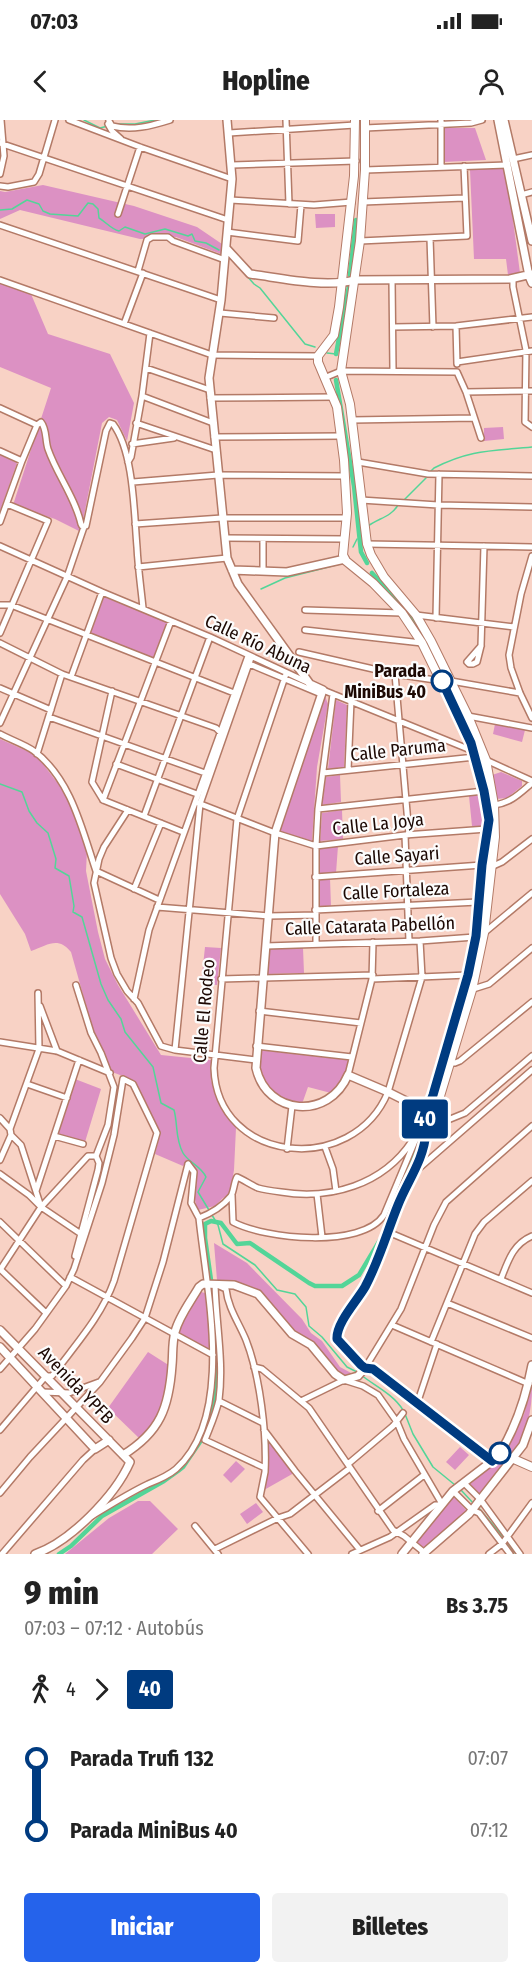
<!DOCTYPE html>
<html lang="es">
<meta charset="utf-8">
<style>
body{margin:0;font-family:"Fira Sans Condensed",sans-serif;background:#f2f2f2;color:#222;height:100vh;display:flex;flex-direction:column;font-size:22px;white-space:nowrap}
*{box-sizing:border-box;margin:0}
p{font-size:20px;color:#767676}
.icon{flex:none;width:33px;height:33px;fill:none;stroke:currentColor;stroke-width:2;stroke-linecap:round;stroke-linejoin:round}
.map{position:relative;height:1434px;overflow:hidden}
.sheet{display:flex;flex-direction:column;background:#fff;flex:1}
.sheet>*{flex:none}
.badge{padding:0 12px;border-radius:4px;font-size:21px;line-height:39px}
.map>.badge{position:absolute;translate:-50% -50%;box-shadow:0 0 0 3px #fff}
.legs{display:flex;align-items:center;gap:9px;height:66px;padding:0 24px;font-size:20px}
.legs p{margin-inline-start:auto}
.head{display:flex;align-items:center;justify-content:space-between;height:102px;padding:0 24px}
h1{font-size:33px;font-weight:800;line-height:45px}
.action{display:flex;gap:12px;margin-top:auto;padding:12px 24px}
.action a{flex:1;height:69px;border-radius:6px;background:#2563eb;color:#fff;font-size:24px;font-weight:800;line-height:69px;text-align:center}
.action a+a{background:#f2f2f2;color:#222}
ul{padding:0 24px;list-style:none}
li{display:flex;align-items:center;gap:21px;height:72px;font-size:22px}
li i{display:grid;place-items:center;width:9px;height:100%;margin:0 8px;background:currentColor}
li i::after{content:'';width:15px;height:15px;margin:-8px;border:4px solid;border-radius:50%;background:#fff}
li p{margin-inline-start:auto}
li:first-child i{background:linear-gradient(#0000 50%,currentColor 0)}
li:last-child i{background:linear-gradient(currentColor 50%,#0000 0)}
.status{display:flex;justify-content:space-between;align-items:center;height:42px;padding:0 30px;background:#fff;direction:ltr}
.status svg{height:16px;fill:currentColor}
header{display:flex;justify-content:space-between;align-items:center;height:78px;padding:0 24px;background:#fff;font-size:27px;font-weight:800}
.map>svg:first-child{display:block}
</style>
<div class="status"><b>07:03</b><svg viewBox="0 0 49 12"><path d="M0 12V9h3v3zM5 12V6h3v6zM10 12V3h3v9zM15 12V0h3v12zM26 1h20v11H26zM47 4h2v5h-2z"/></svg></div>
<header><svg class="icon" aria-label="back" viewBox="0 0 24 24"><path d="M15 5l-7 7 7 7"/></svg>Hopline<svg class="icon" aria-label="person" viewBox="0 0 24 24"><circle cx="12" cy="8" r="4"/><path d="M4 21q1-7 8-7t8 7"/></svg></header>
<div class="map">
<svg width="532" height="1434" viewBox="0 0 532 1434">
<rect width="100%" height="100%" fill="#f8d2c5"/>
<path fill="#dc91c3" d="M443 8H475L486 40 443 42Z
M506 47 520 153 508 155 506 139H474L470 50Z
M43 65 134 86 197 107 222 124 221 134 176 117 140 119 20 90 0 99V71L5 72Z
M315 94H335V107L316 108Z
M0 162 31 174 48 214 110 234 134 283 127 321 117 300 109 297 102 303 83 401 79 411 55 399 13 385 51 268 0 247Z
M503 307 504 319 484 321V308Z
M0 335 17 343 0 391Z
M104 477 168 502 154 538 90 515Z
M325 576 328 584 317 647 312 721 279 711Z
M336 580 347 585 344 647 328 649Z
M495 604 525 610 522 622 493 614Z
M0 619 36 635 63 670 76 699 87 731 86 751 98 812 105 839 118 865 161 935 211 940V960L218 982 236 1008 234 1050 230 1075 223 1078 215 1086 198 1090C188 1068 208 1056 187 1041L183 1046 155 1034 160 1015 133 963 128 958 112 952 93 910 71 832C58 816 48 825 31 831L25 814 0 774Z
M501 652 522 661V666L507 678 496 679 492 655Z
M340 655 341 682 322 685 326 657Z
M482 675 484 706H472L469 676Z
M342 690 343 719 320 721 322 693Z
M338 726 336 753 319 755 320 728Z
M330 758 331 787 317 788 318 759Z
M205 827 221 828 217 865 201 864Z
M303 828 304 853 267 854 269 829Z
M259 930 349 940 344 957 331 973 308 967 302 984C270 977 257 964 259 930Z
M75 959 101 969 85 1022 56 1014Z
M214 1123 247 1143 302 1199 311 1213 322 1221 340 1247 353 1254 346 1257 337 1251 310 1219 295 1212 259 1171 235 1162 217 1160Z
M201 1172 205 1173 206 1177 211 1229 210 1231 177 1212 198 1173Z
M148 1232 170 1246 168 1269 158 1298 141 1320 108 1288Z
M532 1267C532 1290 527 1314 513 1333L507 1330 524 1294Z
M268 1319 294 1353 264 1370 268 1346Z
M460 1327 469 1335 455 1350 446 1342Z
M236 1341 245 1349 231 1363 223 1355Z
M496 1342 504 1344 480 1374 470 1364Z
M453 1376 467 1391 449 1409 423 1428 418 1424 417 1421Z
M138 1381H150L178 1409 152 1434H65L109 1398Z
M256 1383 263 1392 247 1404 240 1394Z"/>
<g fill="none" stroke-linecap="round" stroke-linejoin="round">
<path stroke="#53d598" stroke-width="1.5" d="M84 0 100 8 108 6
M115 4H135L155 0
M0 90 12 89 27 80 39 84 43 91 50 94 78 96 88 83 93 84 98 89 99 98C106 102 111 109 119 111L125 107 145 114 165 109 188 116 192 114 195 121 206 123 219 130
M231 138 254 164 260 168 305 224 315 227
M327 233 336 234
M431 351 434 348C471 329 493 331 532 327
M404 380 426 358
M368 406C379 398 391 397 398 385
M353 427 357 419
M261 469 285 458 340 444
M0 664 22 672 29 691 37 703 48 713 56 739 55 748 69 756 74 786 73 792 82 797 101 864 108 880 121 899 125 912 153 947 161 983 174 990C178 1004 175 1019 183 1033 189 1043 201 1046 206 1057L198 1072 218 1105 223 1124 255 1145 277 1170 295 1174 306 1187 309 1206 322 1217 347 1247 357 1252
M361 1255C375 1266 393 1274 403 1290
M405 1294 413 1314 433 1347 455 1365
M461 1370 474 1384
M478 1387 504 1418
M506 1422 516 1434"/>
<path stroke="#53d598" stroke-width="4.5" d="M350 155 356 100
M336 234 350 161
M336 260 354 366 361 432 367 443
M372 453C394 476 414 499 429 527 440 547 448 567 459 586
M476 624 487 662
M479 819 486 765
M386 1104 396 1075 423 1011
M59 1434 71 1426 102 1396 164 1361 178 1351 183 1347 202 1319 212 1292 217 1250 213 1174 205 1118V1104L211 1101 221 1103 237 1124 250 1123 309 1163 315 1166H342L359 1155 380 1120"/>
<g stroke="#b37a67" stroke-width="8">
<path id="minor" d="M69 0 140 27 232 59
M286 0 289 84
M441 0V47
M109 1 112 6C132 11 151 6 170 0
M108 4 112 11 121 19
M365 8 471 3 482 0
M229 13 355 5
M0 23 228 100
M513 39 532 35
M232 45 356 41
M365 50 507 45
M0 54 4 36 1 0
M0 66 8 67 34 62 39 54 55 0
M521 75 532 72
M230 80 314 85 352 82
M363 82 464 78
M118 94 140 27
M0 105 221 180
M227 112 298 121 301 85
M430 118 433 207
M360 121 467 116 464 46
M138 151 147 120 152 117H168L173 121 225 140
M513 159V167L526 230 525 302 532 307
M0 160 212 235 318 236
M392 160 393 250
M220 193 274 198
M124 204 143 153
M456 206 457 244
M393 207 456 206 532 197
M457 242 532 231
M146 248 210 270
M324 258 341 251 457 252 466 272 481 318
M466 272 532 271
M142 276 213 303
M210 278 334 277
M0 288 37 305
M352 300 474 298
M136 303 216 330
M214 317 340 316
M132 324 174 318
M0 331 22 341
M128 342 131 337 142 276 150 213
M358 342 428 354 532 356
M133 362 218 355 345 356
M361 380 438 385 532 387
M0 402 22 341 37 305 41 302C47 309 45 320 48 329 57 355 75 377 81 404L82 406H86L106 311 110 303 113 304C134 332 134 393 137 427 138 448 141 468 143 488
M135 404 222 398H346
M225 418 344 419
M367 424 532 427
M0 426 102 472 210 517 309 563
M532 436 521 474 509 535 511 548 520 573 532 598
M138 447 227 438
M263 451V419
M0 485H11L234 573
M305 490 402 493
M416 495 514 507
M436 498 439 354
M305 510 422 523
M0 513 48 401 7 384
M0 523 62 554 216 608 221 613
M481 526 467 542 469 544H473L477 542 481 526 484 426
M299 532 395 554 442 561
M247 543 321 574
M286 554 237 699 214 948C217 1044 353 1057 388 972L422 857 420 821
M395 554 409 715
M71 557 102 472
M451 561 520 573
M0 568 51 590
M323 570 473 631
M468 596 532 608
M49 597 205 653
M0 603 67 457 84 407
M0 614C11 620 24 624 34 631 71 659 82 709 96 751L159 780
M37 634 62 554
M486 640 532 661
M116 644 197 674
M348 650 351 581
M323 653 475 637
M103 680 171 501
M103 680 92 662 112 571
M103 680 183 712
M198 683 275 713 316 726 405 715 487 709
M494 685C511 683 520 673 532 663
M318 689 484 671
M128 690 104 727 99 739 94 763 111 838 117 854 127 871 138 883 161 926 175 930 256 940
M144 696 210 517
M405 715 409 821
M493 746 502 742 532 719
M315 757 482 745
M134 769 161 703
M157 787 269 796 316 795
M315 790 478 782
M484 813 532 773
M316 824V726L318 689 333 574
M266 826 420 821 475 817
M221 859 373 855
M372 859 468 855
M76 865 91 913 101 933 114 967 108 1005 96 1036
M470 870 489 864 532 828
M134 879 149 810 248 536
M40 886 57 931
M259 891 361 903
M0 922 57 931 110 953
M256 926 352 937
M175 930 200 684 251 538
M448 943H455L460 941 532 882
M348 955 372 859 373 822
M27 964 67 978
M0 998 10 1009
M427 1011 438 1004 465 993 532 936
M11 1015 10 1009 39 929 38 873
M54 1016 83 1024
M325 1027 333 1049 336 1071
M287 1029 292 986
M0 1040 11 1015 21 1025 41 1087
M417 1050 532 950
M0 1054 29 1075 41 1087 81 1114
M36 1071 79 940
M317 1074 322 1117
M232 1075 233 1102C265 1119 362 1129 384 1095L420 1009
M199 1098C212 1093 222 1087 231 1076 234 1071 234 1062 237 1057 244 1060 251 1065 258 1068 265 1070 273 1071 281 1072 330 1080 383 1065 412 1021
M0 1102 66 1166
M388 1112 532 1173
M0 1149 46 1193
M0 1150 41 1087 88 1036H96L99 1043 98 1050 75 1136
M70 1157 213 1235
M501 1159C508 1141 513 1124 532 1116
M447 1183 532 1218
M392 1205 529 1264
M431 1222 475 1114 484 1102 532 1061
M254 1247 262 1249 309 1288 393 1410 404 1416 426 1434
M365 1248 401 1189 434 1105 446 1082 532 1006
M0 1249 35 1209 66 1166 74 1149 102 1063 114 1015 123 959 133 964 157 1013 114 1161C102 1195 77 1223 56 1251L52 1256H46L0 1310
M42 1272 69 1273 99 1262
M219 1281 263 1303
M301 1281 344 1260 363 1266 378 1275 397 1302 404 1319 442 1384 435 1385 390 1417 352 1434
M417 1284 437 1224
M264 1310 295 1351 360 1430
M348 1344 393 1306 403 1293
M265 1348 205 1320C210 1307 216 1294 219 1280 224 1242 216 1203 215 1164L226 1169C228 1188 239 1203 246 1220 260 1256 267 1314 265 1352L260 1377 308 1434
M464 1363 480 1379 520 1434
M453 1371 472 1390 479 1393 510 1434
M0 1373 30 1337 100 1262 132 1218 145 1198 163 1142 188 1044
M378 1391 424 1355
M92 1396C110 1385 129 1373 148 1364 158 1360 168 1356 176 1349 236 1296 206 1167 199 1098L191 1083 194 1052 188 1044
M195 1406 218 1434
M215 1429 278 1398 290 1394 350 1348
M2 1434 83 1340 95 1329
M489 1434 502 1424 532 1383"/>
</g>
<g stroke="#b37a67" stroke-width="10">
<path id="tertiary" d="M227 0 232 59 221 180 209 258 227 438 238 464 310 564 323 570 275 713 256 948C267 996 329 1000 348 955L388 972 428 992
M498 0 529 156 532 163
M504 0 532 121
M226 128 250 154C281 158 325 168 355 160L510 159 532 154
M232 450 287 452 345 439
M0 1210 130 1342C115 1376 70 1422 35 1434
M0 1227 95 1329 109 1320
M500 1333C517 1305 526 1277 532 1245
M123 1335C160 1312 169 1288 172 1245 173 1235 172 1223 175 1212 179 1196 191 1181 199 1167L203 1164 234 1165 258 1174 292 1214 311 1225 335 1254 344 1260 358 1256 365 1248
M402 1434 453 1371 492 1341
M423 1434 469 1394 523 1325 532 1300"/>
</g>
<g stroke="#b37a67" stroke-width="10">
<path id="secondary" d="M355 0 354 56 339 187 334 215 318 236V242L337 287 344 340 347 393 343 435 346 441 373 463 402 493 422 523 471 623 487 686 489 700 482 745 475 817 468 855 428 992 420 1009 426 1012
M365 0V50L360 121 341 251 350 284 367 424 371 435 384 457 416 495 431 521 468 596 486 640 494 685 495 717 484 813 472 870 437 986 426 1012 420 1041 398 1084 365 1166 342 1202 336 1215 337 1219 361 1245 365 1248 373 1249 492 1341 500 1333 532 1347"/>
</g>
<use href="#minor" stroke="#fff" stroke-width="5"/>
<use href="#tertiary" stroke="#fff" stroke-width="7"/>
<use href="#secondary" stroke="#fff" stroke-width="8"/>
</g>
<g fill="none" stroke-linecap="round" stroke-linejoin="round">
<g stroke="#fff" stroke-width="14">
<path id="line-1" d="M442 561 471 623 484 671 489 700 482 745 476 816 468 855 433 975 420 1009 426 1012C424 1040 408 1060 398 1085 387 1112 379 1141 365 1167 357 1181 336 1203 337 1219L361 1245 365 1248 373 1249 492 1341 500 1333"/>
</g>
<use href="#line-1" stroke="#003b80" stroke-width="9"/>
</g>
<g fill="#fff" stroke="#003b80" stroke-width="3">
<circle cx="442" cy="561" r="10"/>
<circle cx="500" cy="1333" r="10"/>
</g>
<g text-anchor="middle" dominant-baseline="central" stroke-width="4.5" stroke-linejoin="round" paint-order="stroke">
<g font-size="18" fill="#1c0803" stroke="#fcfcfc">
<text transform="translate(258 524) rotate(25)">Calle Río Abuna</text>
<text transform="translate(398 630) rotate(-6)">Calle Paruma</text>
<text transform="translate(378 704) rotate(-6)">Calle La Joya</text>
<text transform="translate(397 736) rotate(-4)">Calle Sayari</text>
<text transform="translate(396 771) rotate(-3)">Calle Fortaleza</text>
<text transform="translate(370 806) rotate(-2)">Calle Catarata Pabellón</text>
<text transform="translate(204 891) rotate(-85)">Calle El Rodeo</text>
<text transform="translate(76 1265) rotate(46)">Avenida YPFB</text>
</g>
<g font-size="18" font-weight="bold" fill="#1c0803" stroke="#fcfcfc" text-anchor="end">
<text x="426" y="551">Parada<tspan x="426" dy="21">MiniBus 40</tspan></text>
</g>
</g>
</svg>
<b class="badge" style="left:425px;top:999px;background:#003b80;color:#fff">40</b>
</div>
<section class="sheet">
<div class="head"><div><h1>9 min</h1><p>07:03 – 07:12 · Autobús</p></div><b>Bs 3.75</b></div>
<div class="legs"><svg class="icon" aria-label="walk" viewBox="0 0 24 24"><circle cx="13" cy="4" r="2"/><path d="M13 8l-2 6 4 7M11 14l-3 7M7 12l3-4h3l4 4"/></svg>4<svg class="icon" aria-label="forward" viewBox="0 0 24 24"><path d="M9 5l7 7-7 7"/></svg><b class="badge" style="background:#003b80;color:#fff">40</b></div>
<ul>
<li><i style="color:#003b80"></i><b>Parada Trufi 132</b><p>07:07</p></li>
<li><i style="color:#003b80"></i><b>Parada MiniBus 40</b><p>07:12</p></li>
</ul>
<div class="action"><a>Iniciar</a><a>Billetes</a></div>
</section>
